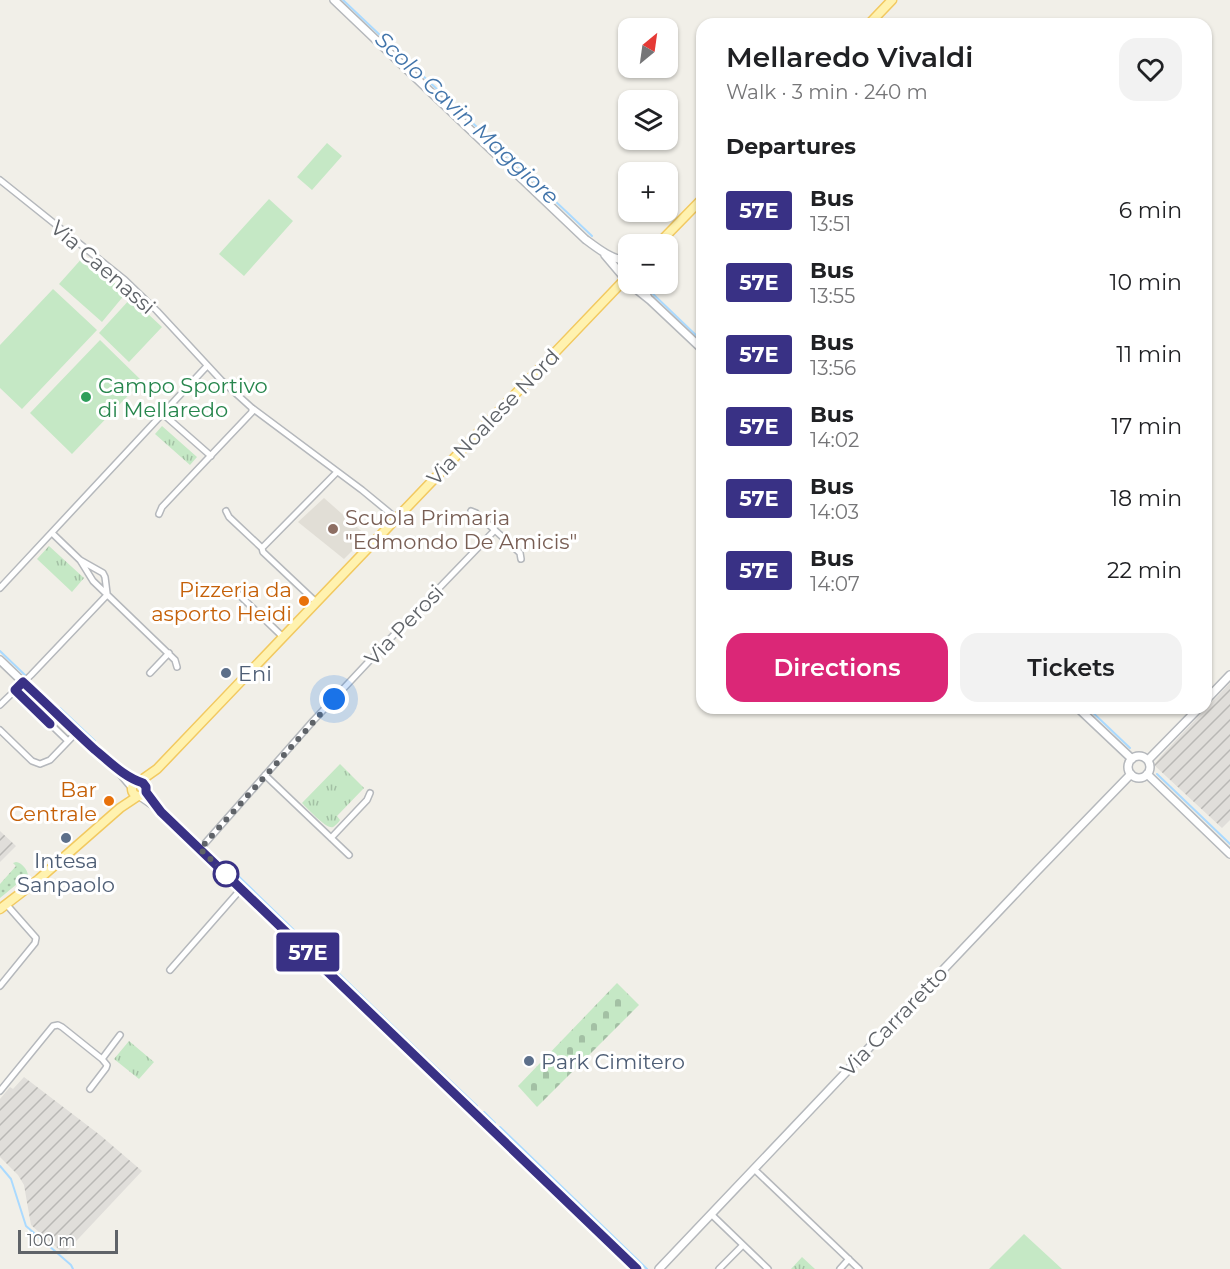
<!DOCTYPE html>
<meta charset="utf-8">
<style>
body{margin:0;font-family:Montserrat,sans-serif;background:#f2f2f2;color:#202124;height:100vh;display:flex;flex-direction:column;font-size:22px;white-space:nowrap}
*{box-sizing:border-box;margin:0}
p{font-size:20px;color:#757577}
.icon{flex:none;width:33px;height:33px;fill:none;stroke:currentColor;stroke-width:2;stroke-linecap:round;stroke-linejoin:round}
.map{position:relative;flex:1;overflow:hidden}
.side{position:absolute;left:696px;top:18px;width:516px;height:696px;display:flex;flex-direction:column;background:#fff;border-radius:18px;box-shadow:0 2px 4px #0004}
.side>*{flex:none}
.badge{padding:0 12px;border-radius:4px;font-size:21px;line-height:39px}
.needle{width:39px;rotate:29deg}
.fabs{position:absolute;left:618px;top:18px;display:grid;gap:12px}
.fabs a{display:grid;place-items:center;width:60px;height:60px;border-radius:12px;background:#fff;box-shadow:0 2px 4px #0004;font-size:30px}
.scale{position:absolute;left:18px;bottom:15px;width:100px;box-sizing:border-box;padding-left:6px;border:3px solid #5f6368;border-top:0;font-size:16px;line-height:21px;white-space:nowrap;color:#5f6368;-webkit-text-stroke:4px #fff;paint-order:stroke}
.you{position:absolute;width:30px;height:30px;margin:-15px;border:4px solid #fff;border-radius:50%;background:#1a73e8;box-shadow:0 0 0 9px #1a73e833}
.map>.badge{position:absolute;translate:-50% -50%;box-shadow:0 0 0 3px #fff}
h2{padding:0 30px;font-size:22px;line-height:54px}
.round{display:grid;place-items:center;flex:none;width:63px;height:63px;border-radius:18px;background:#f2f2f2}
.overview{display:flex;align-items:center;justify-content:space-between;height:102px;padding:0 30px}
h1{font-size:28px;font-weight:600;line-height:45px}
.button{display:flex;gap:12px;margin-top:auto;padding:12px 30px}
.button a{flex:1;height:69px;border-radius:18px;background:#db2777;color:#fff;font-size:24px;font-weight:600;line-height:69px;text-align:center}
.button a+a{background:#f2f2f2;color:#202124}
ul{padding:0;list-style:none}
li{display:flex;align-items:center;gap:18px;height:72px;padding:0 30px}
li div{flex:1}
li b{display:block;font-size:22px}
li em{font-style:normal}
li .badge{min-width:66px;font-weight:700;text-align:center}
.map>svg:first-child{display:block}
</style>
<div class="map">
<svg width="1230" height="1269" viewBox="0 0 1230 1269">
<defs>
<pattern id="industrial-furrows" width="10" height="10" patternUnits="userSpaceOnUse" patternTransform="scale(1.5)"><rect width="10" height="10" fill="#e0deda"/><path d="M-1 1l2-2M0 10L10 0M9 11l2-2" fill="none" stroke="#b9b8b5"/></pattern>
<pattern id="grass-dots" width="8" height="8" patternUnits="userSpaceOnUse" patternTransform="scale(1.5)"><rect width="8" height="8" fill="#c5e8c5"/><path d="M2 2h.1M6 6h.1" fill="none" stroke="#a3c0a4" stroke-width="1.8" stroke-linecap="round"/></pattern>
<pattern id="cemetery-stones" width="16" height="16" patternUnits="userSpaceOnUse" patternTransform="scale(1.5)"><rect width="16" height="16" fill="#c5e8c5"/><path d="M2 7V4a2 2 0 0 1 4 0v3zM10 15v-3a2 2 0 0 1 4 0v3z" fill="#a3c0a4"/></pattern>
<pattern id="park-tufts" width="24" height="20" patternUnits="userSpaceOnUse" patternTransform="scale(1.5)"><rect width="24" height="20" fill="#c5e8c5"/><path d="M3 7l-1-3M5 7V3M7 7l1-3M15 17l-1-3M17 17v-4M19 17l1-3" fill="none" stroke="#a3c0a4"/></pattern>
</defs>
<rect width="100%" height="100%" fill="#f1efe8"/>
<path fill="url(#industrial-furrows)" d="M1230 683V820L1222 828 1154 765 1161 756Z
M0 831 16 846 0 862Z
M24 1077 100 1135 142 1171 64 1254 31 1225 24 1185 18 1175 0 1157V1099L10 1087 13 1089Z"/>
<path fill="#e1ded6" d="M324 498 367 536 344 559 298 522Z"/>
<path fill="url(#grass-dots)" d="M16 862C22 863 27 869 28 875L0 898V884L16 866 13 863Z"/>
<path fill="url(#cemetery-stones)" d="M617 983 639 1005 537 1107 518 1086Z"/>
<path fill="url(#park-tufts)" d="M162 426 197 457 190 465 155 434Z
M49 546 84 578 72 592 37 559Z
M340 764 364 788 337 816 340 820C340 821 334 827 333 827 327 830 307 808 302 803Z
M129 1041 154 1062 139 1079 114 1059Z
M802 1257 815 1269H791Z"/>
<path fill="#c5e8c5" d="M327 143 342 156 312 190 297 177Z
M269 199 293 221 244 276 219 254Z
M84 256 126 293 102 322 59 284Z
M53 289 97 330 22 409 0 388V345Z
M131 298 162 327 129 362 99 333Z
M100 340 142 381 72 454 30 413Z
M1024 1234 1062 1269H989Z"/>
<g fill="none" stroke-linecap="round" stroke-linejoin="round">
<path stroke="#aadaff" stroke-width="2" d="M343 0 592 236
M652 293 702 341
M0 651 25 675
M60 708 95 741
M1088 708 1130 748
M1157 774 1230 844
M231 869 422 1054 477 1106
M484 1112 495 1123
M500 1127 647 1269
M0 1166 11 1179 26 1226 71 1265 73 1269"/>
<g stroke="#b5b8bc" stroke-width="8">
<path id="minor" d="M0 180 125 280 157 311 221 380 252 408 362 490 396 518
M162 413 211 456
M226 511 229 517 262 548 263 552 316 602
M471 511 476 513 520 553 521 559
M159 514 162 507 252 412V408
M52 533 80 560 103 573 105 577 107 593
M262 548 337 472
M80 560 93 581 175 660 177 667
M0 588 207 366
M233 589 283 637
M150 673 169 653
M15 690 68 741
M0 705 31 675 107 595
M0 730 32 761 40 764 50 760 76 733
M265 775 349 855
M331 838 367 800 370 793
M200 849 313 721 388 641 495 530
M170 970 241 889
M0 986 35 943 36 938 6 904
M90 1089 106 1068 107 1065 102 1059
M0 1091 53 1026 58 1025 62 1027 102 1059 120 1035
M754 1169 859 1269
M711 1214 768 1269
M719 1269 743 1245
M840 1269 849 1259"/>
</g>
<g stroke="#b5b8bc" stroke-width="10">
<path id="tertiary" d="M334 0 585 239C597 248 612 260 628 261
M605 255 627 281
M630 284 650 300 702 349
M641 284 648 298
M0 660 76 733 116 768 132 787
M1206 700 1230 675
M1078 708 1132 759
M1128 767a11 11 0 1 1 22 0a11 11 0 1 1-22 0Z
M1148 760 1199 708
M1147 774 1230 854
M140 796 156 807 637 1269
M659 1269 1037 871 1131 774"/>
</g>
<g stroke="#f2c960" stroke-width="11">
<path id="primary" d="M869 24 892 0
M658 244 702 199
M140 781 157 769 628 276
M132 789a7 7 0 1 1 14 0a7 7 0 1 1-14 0Z
M0 909 39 879 120 808 138 796"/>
</g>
<use href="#minor" stroke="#fff" stroke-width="5"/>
<use href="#tertiary" stroke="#fff" stroke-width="7"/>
<use href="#primary" stroke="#fff2af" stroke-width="8"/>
</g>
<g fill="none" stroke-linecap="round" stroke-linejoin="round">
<g stroke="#fff" stroke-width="14">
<path id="line" d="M50 724 15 690 23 682C47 704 70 727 94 749 110 762 124 777 143 783L146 787V792L161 812 637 1269"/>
</g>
<use href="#line" stroke="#393185" stroke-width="9"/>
<path stroke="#5f6368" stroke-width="6" stroke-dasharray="0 10.8" d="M226 874 200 849 334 699"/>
</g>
<circle fill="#2e9e5b" stroke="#fff" stroke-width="2" cx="86" cy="397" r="6"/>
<circle fill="#8d6e63" stroke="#fff" stroke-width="2" cx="333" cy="529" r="6"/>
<g fill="#e8710a" stroke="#fff" stroke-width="2">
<circle cx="304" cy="601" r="6"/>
<circle cx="109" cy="801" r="6"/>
</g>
<g fill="#5c6f8a" stroke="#fff" stroke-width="2">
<circle cx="226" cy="673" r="6"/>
<circle cx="66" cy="838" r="6"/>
<circle cx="529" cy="1061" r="6"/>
</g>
<circle fill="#fff" stroke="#393185" stroke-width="3" cx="226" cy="874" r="12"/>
<g text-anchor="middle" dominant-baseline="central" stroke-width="6" stroke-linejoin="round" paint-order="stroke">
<g font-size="21" fill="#5f6368" stroke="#fff">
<text transform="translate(103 267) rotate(41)">Via Caenassi</text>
<text transform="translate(493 417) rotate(-46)">Via Noalese Nord</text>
<text transform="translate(404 625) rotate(-46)">Via Perosi</text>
<text transform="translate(894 1021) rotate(-46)">Via Carraretto</text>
</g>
<g font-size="21" fill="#27864d" stroke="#fff" text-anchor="start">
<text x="98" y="385">Campo Sportivo<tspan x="98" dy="24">di Mellaredo</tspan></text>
</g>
<g font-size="21" fill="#785e54" stroke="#fff" text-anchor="start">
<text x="345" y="517">Scuola Primaria<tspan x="345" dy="24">"Edmondo De Amicis"</tspan></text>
</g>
<g font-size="21" fill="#c56008" stroke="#fff" text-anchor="end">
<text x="292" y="589">Pizzeria da<tspan x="292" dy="24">asporto Heidi</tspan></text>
<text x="97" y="789">Bar<tspan x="97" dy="24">Centrale</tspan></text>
</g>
<g font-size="21" fill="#4e5e75" stroke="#fff" text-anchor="start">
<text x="238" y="673">Eni</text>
<text x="66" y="860" text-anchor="middle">Intesa<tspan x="66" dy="24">Sanpaolo</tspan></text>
<text x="541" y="1061">Park Cimitero</text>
</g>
<g font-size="22" font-style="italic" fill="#4174aa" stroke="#fff">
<text transform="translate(467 118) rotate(43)">Scolo Cavin Maggiore</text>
</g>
</g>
</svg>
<div class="fabs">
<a><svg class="needle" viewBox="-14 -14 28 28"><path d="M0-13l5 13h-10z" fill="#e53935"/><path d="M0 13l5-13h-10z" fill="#757577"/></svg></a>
<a><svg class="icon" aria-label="layers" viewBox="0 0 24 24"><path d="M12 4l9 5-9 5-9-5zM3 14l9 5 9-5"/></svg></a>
<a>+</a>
<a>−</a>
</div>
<div class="scale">100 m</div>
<div class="you" style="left:334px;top:699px"></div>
<b class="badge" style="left:308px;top:952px;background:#393185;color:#fff">57E</b>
<section class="side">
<div class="overview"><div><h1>Mellaredo Vivaldi</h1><p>Walk · 3 min · 240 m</p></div><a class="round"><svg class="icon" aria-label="heart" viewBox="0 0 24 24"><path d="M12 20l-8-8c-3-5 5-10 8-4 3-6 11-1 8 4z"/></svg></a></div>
<h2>Departures</h2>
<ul>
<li><span class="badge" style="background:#393185;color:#fff">57E</span><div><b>Bus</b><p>13:51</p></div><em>6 min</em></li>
<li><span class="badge" style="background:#393185;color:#fff">57E</span><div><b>Bus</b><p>13:55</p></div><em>10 min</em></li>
<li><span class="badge" style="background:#393185;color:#fff">57E</span><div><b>Bus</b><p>13:56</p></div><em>11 min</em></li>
<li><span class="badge" style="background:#393185;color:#fff">57E</span><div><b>Bus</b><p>14:02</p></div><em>17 min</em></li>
<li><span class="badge" style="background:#393185;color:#fff">57E</span><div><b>Bus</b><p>14:03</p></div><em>18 min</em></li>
<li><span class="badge" style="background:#393185;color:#fff">57E</span><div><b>Bus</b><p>14:07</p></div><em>22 min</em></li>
</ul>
<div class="button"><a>Directions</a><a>Tickets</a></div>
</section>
</div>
